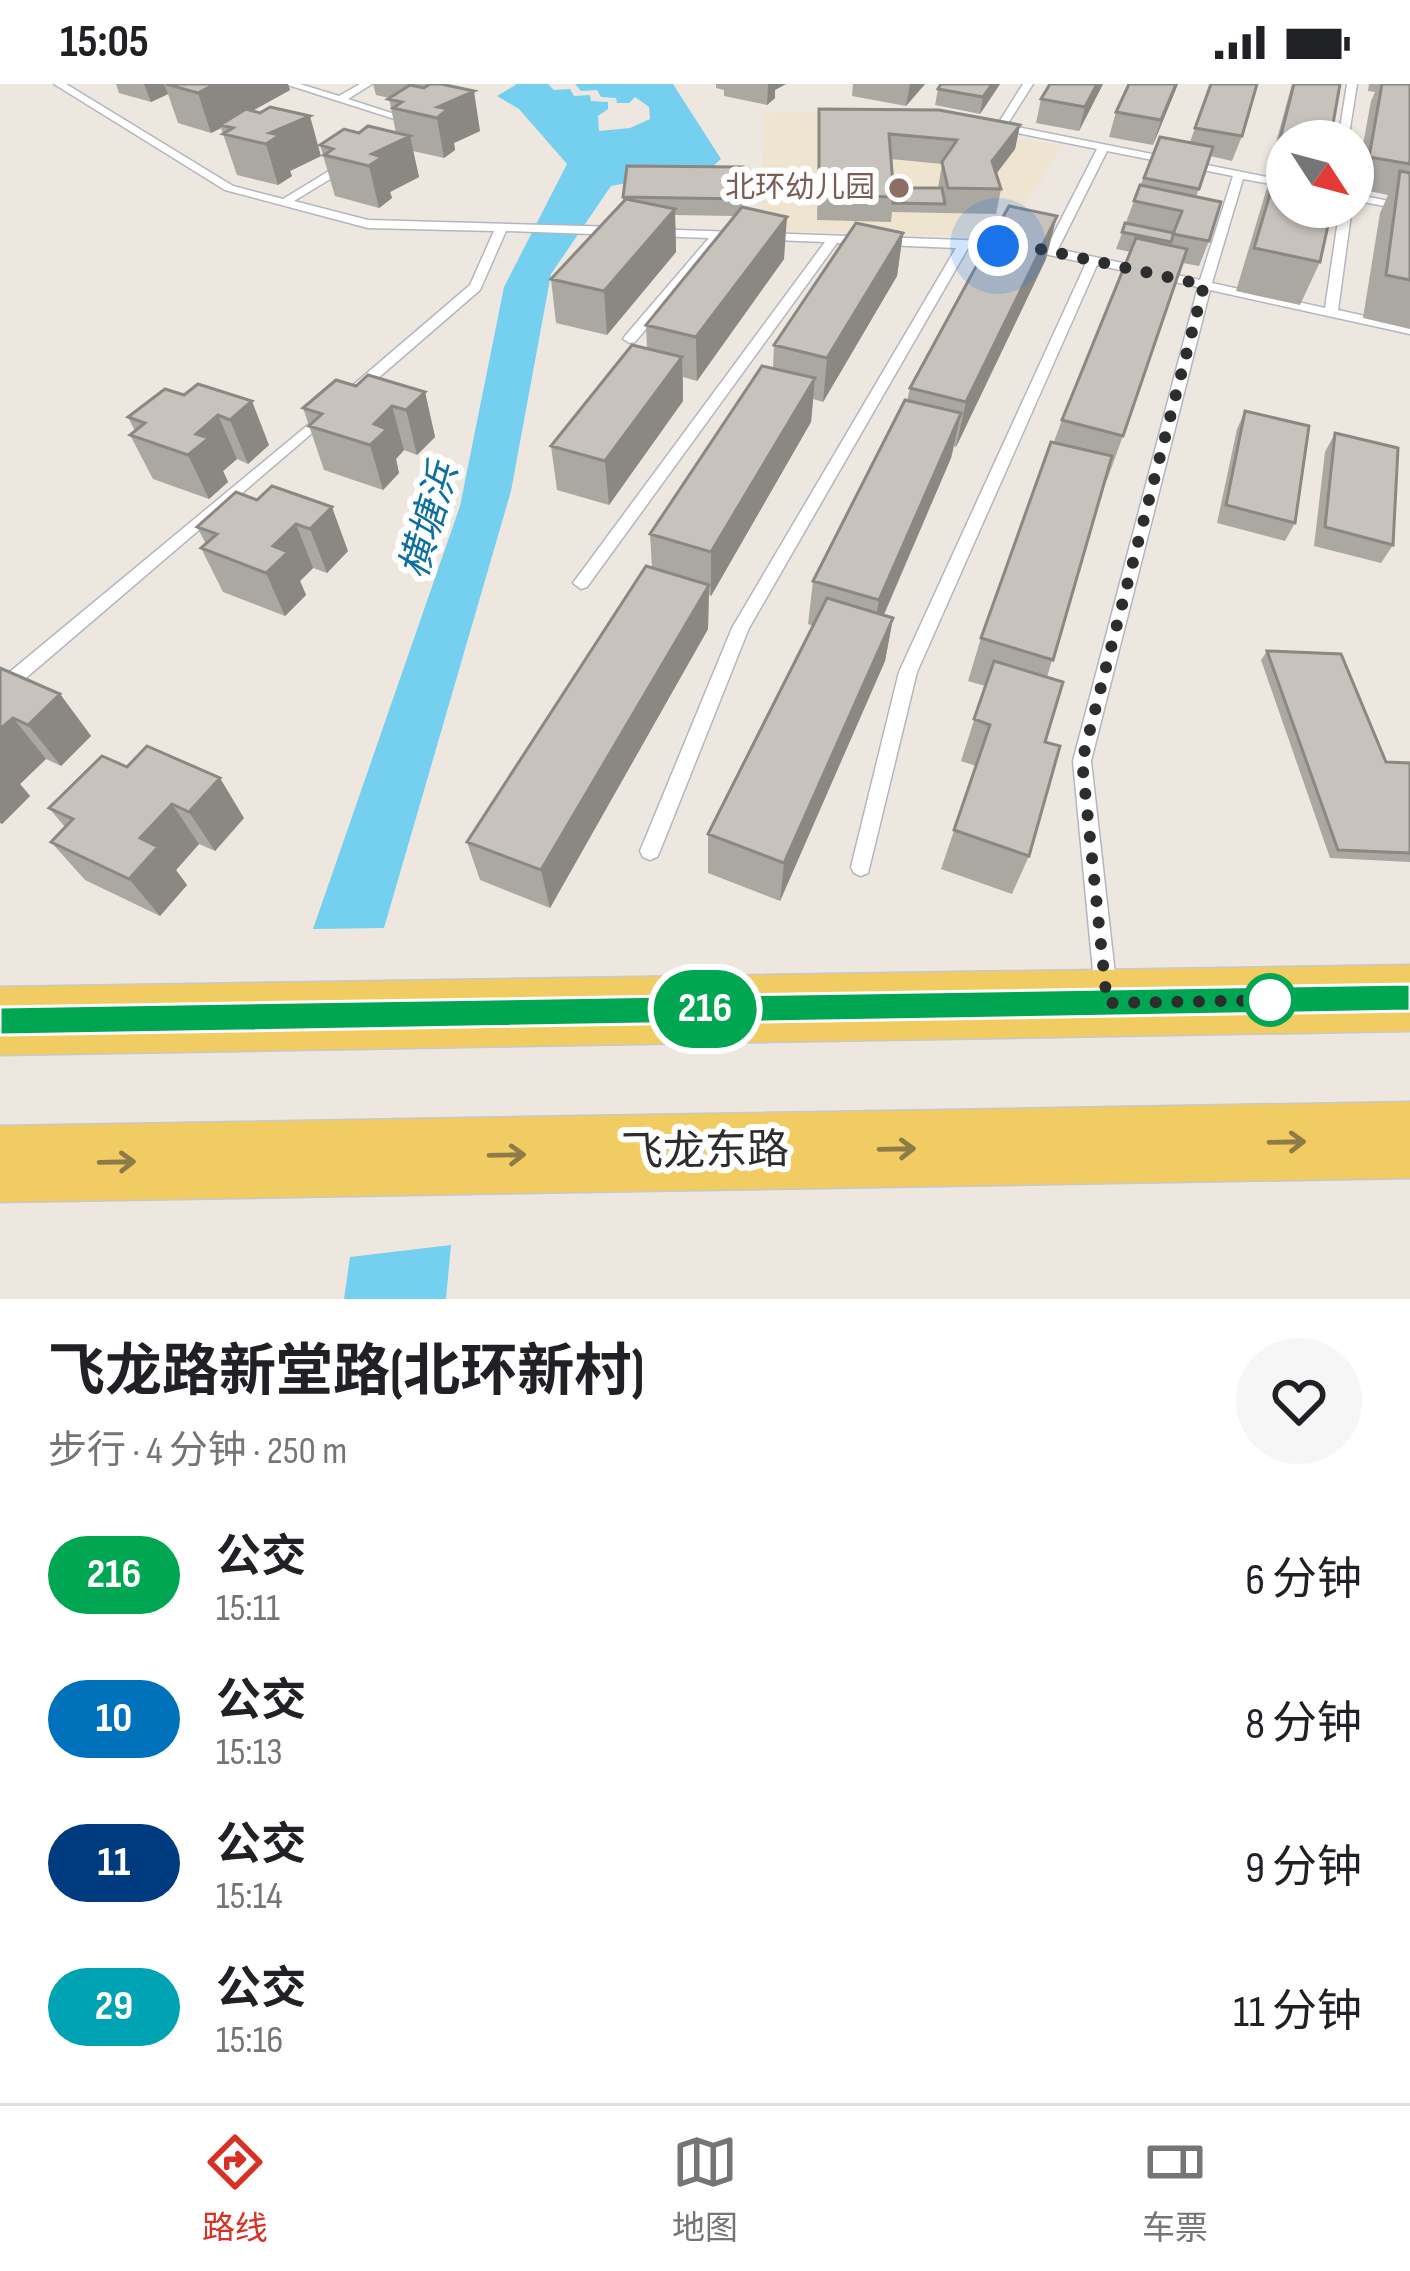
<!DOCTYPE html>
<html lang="zh">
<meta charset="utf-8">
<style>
body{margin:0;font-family:"Sofia Sans Condensed","Noto Sans SC",sans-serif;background:#f6f6f6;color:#202124;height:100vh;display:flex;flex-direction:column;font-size:45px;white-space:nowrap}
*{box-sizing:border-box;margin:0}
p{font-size:39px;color:#757577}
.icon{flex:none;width:66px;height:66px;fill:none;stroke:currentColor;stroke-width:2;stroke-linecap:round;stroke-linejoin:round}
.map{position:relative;height:1215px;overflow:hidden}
.sheet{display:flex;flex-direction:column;background:#fff;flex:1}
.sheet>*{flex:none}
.badge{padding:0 24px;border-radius:39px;font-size:42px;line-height:78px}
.needle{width:78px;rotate:126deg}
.fabs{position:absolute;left:1266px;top:36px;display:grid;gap:24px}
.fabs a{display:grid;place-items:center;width:108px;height:108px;border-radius:50%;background:#fff;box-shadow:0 3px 9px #0004;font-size:60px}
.you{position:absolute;width:60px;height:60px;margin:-30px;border:9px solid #fff;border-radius:50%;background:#1a73e8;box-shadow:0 0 0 18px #1a73e833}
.map>.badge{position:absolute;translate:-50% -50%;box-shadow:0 0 0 6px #fff}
.round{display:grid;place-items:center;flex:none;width:126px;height:126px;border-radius:63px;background:#f6f6f6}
.head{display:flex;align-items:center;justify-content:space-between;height:204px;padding:0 48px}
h1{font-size:57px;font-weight:700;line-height:90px}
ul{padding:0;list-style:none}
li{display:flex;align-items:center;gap:36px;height:144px;padding:0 48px}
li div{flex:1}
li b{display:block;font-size:45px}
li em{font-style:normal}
li .badge{min-width:132px;font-weight:700;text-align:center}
.status{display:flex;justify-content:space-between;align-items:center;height:84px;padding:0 60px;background:#fff;direction:ltr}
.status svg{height:33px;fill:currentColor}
.tabs{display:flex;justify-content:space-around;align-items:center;height:168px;border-top:3px solid #e0e0e0;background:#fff;font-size:33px;color:#757577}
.tabs a{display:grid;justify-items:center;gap:6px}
.tabs .selected{color:#d93025}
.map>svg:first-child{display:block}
</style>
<div class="status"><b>15:05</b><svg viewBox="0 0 49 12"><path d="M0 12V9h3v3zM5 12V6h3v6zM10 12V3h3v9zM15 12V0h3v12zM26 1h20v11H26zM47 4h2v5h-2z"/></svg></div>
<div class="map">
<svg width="1410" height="1215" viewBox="0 0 1410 1215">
<rect width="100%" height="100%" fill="#eee7e0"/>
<path fill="#efe4cf" d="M870 28 1062 62 1005 153 761 147 764 29Z"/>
<path fill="#74d0ee" d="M517 0H548L554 6 570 5 574 12 590 11 591 17 608 18V25L598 32 599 47 630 44 650 35 649 23 635 13 629 19H617L616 14 601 13 597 6 581 7 575 0H673L721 75 711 84 611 102 551 190 511 407 384 844 313 845 460 422 504 203 567 80 519 25 497 12Z
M451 1161 446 1215H344L350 1173Z"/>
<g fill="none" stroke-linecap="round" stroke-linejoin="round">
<g stroke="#b3b6c0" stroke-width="3">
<path id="lane" d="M54 0H66L233 102 283 115 342 79H350V83L294 117 368 136 620 143 626 147 620 151 506 147 480 206 362 308H352V302L470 201 494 147 368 144 225 106Z
M285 0H300L339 12 360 0H372L348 15 416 37 407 39Z
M1023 0H1033L1007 41 1287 97V103L1243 95 1212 199 1325 224 1340 123H1352L1338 226 1410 242V250L1210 206 1091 677 1117 908 1114 915 1106 918 1098 915 1095 908 1073 677 1198 203 1097 181 917 588 868 789 861 792 854 789 851 783 899 588 1086 179 1031 167 968 164 749 544 660 767 657 773 650 776 643 773 640 767 732 544 956 164 837 159 587 503 581 505 573 499 825 158 722 154 635 258 630 259 623 255 625 252 709 154 654 152 650 151V145L964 156 1047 163 1097 65 997 45 996 43ZM1107 67 1233 92 1200 196 1058 165Z
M1347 0H1357L1348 57H1338Z
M1353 110 1410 121V127L1353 116Z
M326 326 333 330 331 333 6 611 0 613V596Z"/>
</g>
<g stroke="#c8c8c8" stroke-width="3">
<path id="primary" d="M1410 881V947L0 971V903Z
M1410 1018V1094L0 1118V1042Z"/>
</g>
<use href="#lane" fill="#fff" fill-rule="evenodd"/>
<use href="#primary" fill="#f0cc62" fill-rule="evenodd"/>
</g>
<path fill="#aba7a1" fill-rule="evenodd" d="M116 0H288L290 6 252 27 321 72 290 87 292 92 278 101 237 91 221 44 211 49 178 39 168 10 151 18 119 9Z
M373 0H448L446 1 480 47 454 59 455 66 444 74 413 67 419 93 390 108 392 114 379 124 335 112 320 61 359 49H396L389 14 376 11Z
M716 0H786L775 6V14L767 21 724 12V6L716 4Z
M853 0H925L906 22 852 12Z
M941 0H1000L980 30 935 21 938 5Z
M1103 0 1079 47 1036 39 1041 15Z
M1129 0H1178L1153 61 1109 53 1116 28Z
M1211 0 1242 52 1232 77 1210 72 1196 113 1209 157 1199 182 1183 179 1123 352 1107 396H1106L1047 593 1045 658 1029 772 1012 810 941 785 976 682 961 677 985 602 968 597 981 554 1062 336 1131 168 1116 165 1134 117 1160 53 1190 58Z
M1292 0H1340L1287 57V123L1320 178 1300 221 1236 207 1266 107 1275 85 1269 84Z
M1369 0H1410V245L1363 234 1380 129 1388 111 1355 104 1371 17 1375 8 1368 7Z
M819 25 1020 41 1015 65 996 90 1001 105 996 130 892 128 891 138 817 136ZM891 75 942 80 938 104H893Z
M743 83 742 123 784 175 697 297 683 293V317L609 421 557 406 551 362 647 265 646 241 735 132 675 131 676 168 607 251 556 239 551 195 623 118V113Z
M903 149 897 192 823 318 813 315 811 338 711 512 709 511 708 545 550 824 480 796 467 758 652 484 650 450 773 284 774 261Z
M1046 175 956 363 954 362 951 374 884 531 893 534 885 577 780 817 708 789V750L813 542 808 540 813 497 907 317 910 304Z
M198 300 269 361 248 380 237 375 223 387 228 398 209 415 153 395 130 351 135 347 128 333 184 311Z
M356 302 425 308 435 353 417 371 404 366 396 375 399 389 383 406 324 386 303 324Z
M1245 327 1295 439 1285 457 1217 439 1237 345Z
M1335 349 1393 461 1381 479 1314 462 1325 368Z
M257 416 348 467 327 489 313 484 300 497 306 511 285 532 223 508 201 464 206 460 197 443Z
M1267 567 1386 678 1410 679V778L1330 774 1261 576Z
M0 584 60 610 91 652 61 682 46 675 20 700 30 712 2 740 0 739Z
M102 672 244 734 215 767 199 760 176 786 187 801 160 832 85 796 51 758 65 743 49 724Z"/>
<path fill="#8b8883" d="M144 0H164L168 10 151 18Z
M215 0H288L290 6 225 42 220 41 221 44 211 49 198 9Z
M768 0H786L775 6V14L767 21Z
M910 0H925L906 22Z
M992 0H1000L980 30 983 13Z
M1097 0H1103L1079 47 1085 23Z
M1176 0H1178L1153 61 1161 36Z
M474 7 480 47 454 59 455 66 444 74 437 34 438 23Z
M310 32 321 72 290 87 292 92 278 101 266 60 270 49Z
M1020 41 1015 65 987 102 992 77Z
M410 52 419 93 390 108 392 114 379 124 369 82 372 70Z
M675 125 676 168 607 251 604 207Z
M1057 132 1046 175 956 363 966 318Z
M787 133 784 175 697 297 696 253Z
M903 149 897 192 823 318 827 274Z
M682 273 683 317 609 421 605 377Z
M815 294 811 338 711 512V468Z
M425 308 435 353 417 371 406 326Z
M252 317 269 361 248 380 230 336Z
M392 322 404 366 396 375 399 389 383 406 370 361 374 340Z
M961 329 951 374 871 560 879 516Z
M218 331 237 375 223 387 228 398 209 415 188 371 196 350Z
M332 423 348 467 327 489 310 445Z
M296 440 313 484 300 497 306 511 285 532 266 489 273 462Z
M709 501 708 545 550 824 541 786Z
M893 534 885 577 780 817 784 779Z
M60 610 91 652 61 682 28 641Z
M13 634 46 675 20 700 30 712 2 740 0 738V645Z
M220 694 244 734 215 767 189 728Z
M172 720 199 760 176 786 187 801 160 832 129 795 140 754Z"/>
<path fill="#c7c2bb" stroke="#8b8883" stroke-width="3" d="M166 0H215L198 9Z
M430 0H441L474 7 438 23 448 25 437 34 393 24 402 18 388 15 410 1 424 4Z
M941 0H992L983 13 938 5Z
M1050 0H1097L1085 23 1041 15Z
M1129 0H1176L1161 36 1116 28Z
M1211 0H1257L1242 52 1195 44Z
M1294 0H1340L1330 57H1287V60L1279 59Z
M1382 0H1410V80L1369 73Z
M270 23 310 32 270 49 280 51 266 60 223 50 233 44 220 41 246 25 260 29Z
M819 25 939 26 1020 41 992 77 1001 105 948 104 942 78 957 56 889 50 894 113 819 111Z
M368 42 410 52 372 70 382 73 369 82 324 71 333 65 320 61 344 45 359 49Z
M1160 53 1213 63 1199 105 1144 94Z
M1283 66H1287V123H1332L1320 178 1254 164Z
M627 82 743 83 742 115 623 113Z
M1400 87 1410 89V196L1386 191Z
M1140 101 1221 118 1209 157 1173 150 1182 127 1134 117Z
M893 104H942L945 120 893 119Z
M626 115 675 125 604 207 551 195Z
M1009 122 1057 132 966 318 910 304Z
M742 123 787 133 696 253 646 241Z
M856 139 903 149 827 274 774 261Z
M1125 139 1174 149 1171 158 1122 148Z
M1136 154 1187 165 1123 352 1062 336Z
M632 261 682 273 605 377 551 362Z
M762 282 815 294 711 468 650 450Z
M368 291 425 308 406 326 392 322 374 340 387 345 370 361 309 342 322 330 303 324 336 296 356 302Z
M198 300 252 317 230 336 218 331 196 350 209 354 188 371 130 351 145 339 128 333 165 305 184 311Z
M905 316 961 329 879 516 813 497Z
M1245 327 1309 342 1295 439 1226 421Z
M1335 349 1398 364 1393 461 1325 443Z
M1051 358 1112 372 1053 576 981 554Z
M272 402 332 423 310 445 296 440 273 462 288 468 266 489 201 464 217 450 197 443 236 408 257 416Z
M646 482 709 501 541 786 467 758Z
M827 514 893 534 784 779 708 750Z
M1267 567 1341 570 1386 678 1410 679V769L1338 766Z
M994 577 1063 598 1045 658 1060 662 1029 772 954 746 990 641 974 635Z
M0 584 60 610 28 641 13 634 0 645Z
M147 662 220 694 189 728 172 720 140 754 158 763 129 795 51 758 73 735 49 724 102 672 127 683Z"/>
<defs><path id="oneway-shaft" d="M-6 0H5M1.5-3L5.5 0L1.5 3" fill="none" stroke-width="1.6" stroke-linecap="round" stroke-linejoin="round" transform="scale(3)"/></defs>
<g stroke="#8e7c48">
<use href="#oneway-shaft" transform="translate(1287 1058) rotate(-1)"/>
<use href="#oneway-shaft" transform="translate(897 1065) rotate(-1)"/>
<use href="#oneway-shaft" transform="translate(507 1071) rotate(-1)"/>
<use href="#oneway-shaft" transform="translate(117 1078) rotate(-1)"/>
</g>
<path fill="#00a651" stroke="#fff" stroke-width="3" d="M1410 900V927L0 951V923Z"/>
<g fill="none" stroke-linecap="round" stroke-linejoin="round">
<path stroke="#2d2d2d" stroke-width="12" stroke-dasharray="0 21.6" d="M998 162 1031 163 1204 201 1082 677 1107 919 1280 916H1270"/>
</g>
<circle fill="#8d6e63" stroke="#fff" stroke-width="4.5" cx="899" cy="104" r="12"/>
<circle fill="#fff" stroke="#00a651" stroke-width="6" cx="1270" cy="916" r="24"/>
<g text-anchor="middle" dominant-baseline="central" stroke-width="12" stroke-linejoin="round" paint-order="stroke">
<g font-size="30" fill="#785e54" stroke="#fff" text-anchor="end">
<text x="875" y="104">北环幼儿园</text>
</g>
<g font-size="39" font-style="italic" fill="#0f709f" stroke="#fff">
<text transform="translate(430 437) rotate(-74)">横塘浜</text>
</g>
<g font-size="42" fill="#2d2d2d" stroke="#fff">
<text transform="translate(705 1068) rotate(-1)">飞龙东路</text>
</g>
</g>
</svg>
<div class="fabs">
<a><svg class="needle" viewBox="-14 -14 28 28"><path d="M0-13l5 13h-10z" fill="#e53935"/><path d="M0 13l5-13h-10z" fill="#757577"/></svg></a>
</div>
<div class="you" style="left:998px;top:162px"></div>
<b class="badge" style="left:705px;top:925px;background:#00a651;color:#fff">216</b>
</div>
<section class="sheet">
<div class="head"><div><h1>飞龙路新堂路(北环新村)</h1><p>步行 · 4 分钟 · 250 m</p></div><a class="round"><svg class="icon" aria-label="heart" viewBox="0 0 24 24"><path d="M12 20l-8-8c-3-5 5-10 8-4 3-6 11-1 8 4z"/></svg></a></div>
<ul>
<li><span class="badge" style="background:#00a651;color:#fff">216</span><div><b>公交</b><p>15:11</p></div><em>6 分钟</em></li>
<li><span class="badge" style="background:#0072bc;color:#fff">10</span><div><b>公交</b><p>15:13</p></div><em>8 分钟</em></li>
<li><span class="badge" style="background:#003b80;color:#fff">11</span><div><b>公交</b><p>15:14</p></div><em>9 分钟</em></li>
<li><span class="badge" style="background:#00a3b4;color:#fff">29</span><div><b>公交</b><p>15:16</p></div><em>11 分钟</em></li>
</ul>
</section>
<nav class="tabs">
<a class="selected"><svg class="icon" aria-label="directions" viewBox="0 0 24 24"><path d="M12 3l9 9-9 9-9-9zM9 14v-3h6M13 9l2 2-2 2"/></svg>路线</a>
<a><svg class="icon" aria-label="map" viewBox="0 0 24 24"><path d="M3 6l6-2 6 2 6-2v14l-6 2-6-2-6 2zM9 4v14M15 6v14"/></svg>地图</a>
<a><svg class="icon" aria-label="tickets" viewBox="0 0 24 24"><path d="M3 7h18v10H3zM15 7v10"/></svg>车票</a>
</nav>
